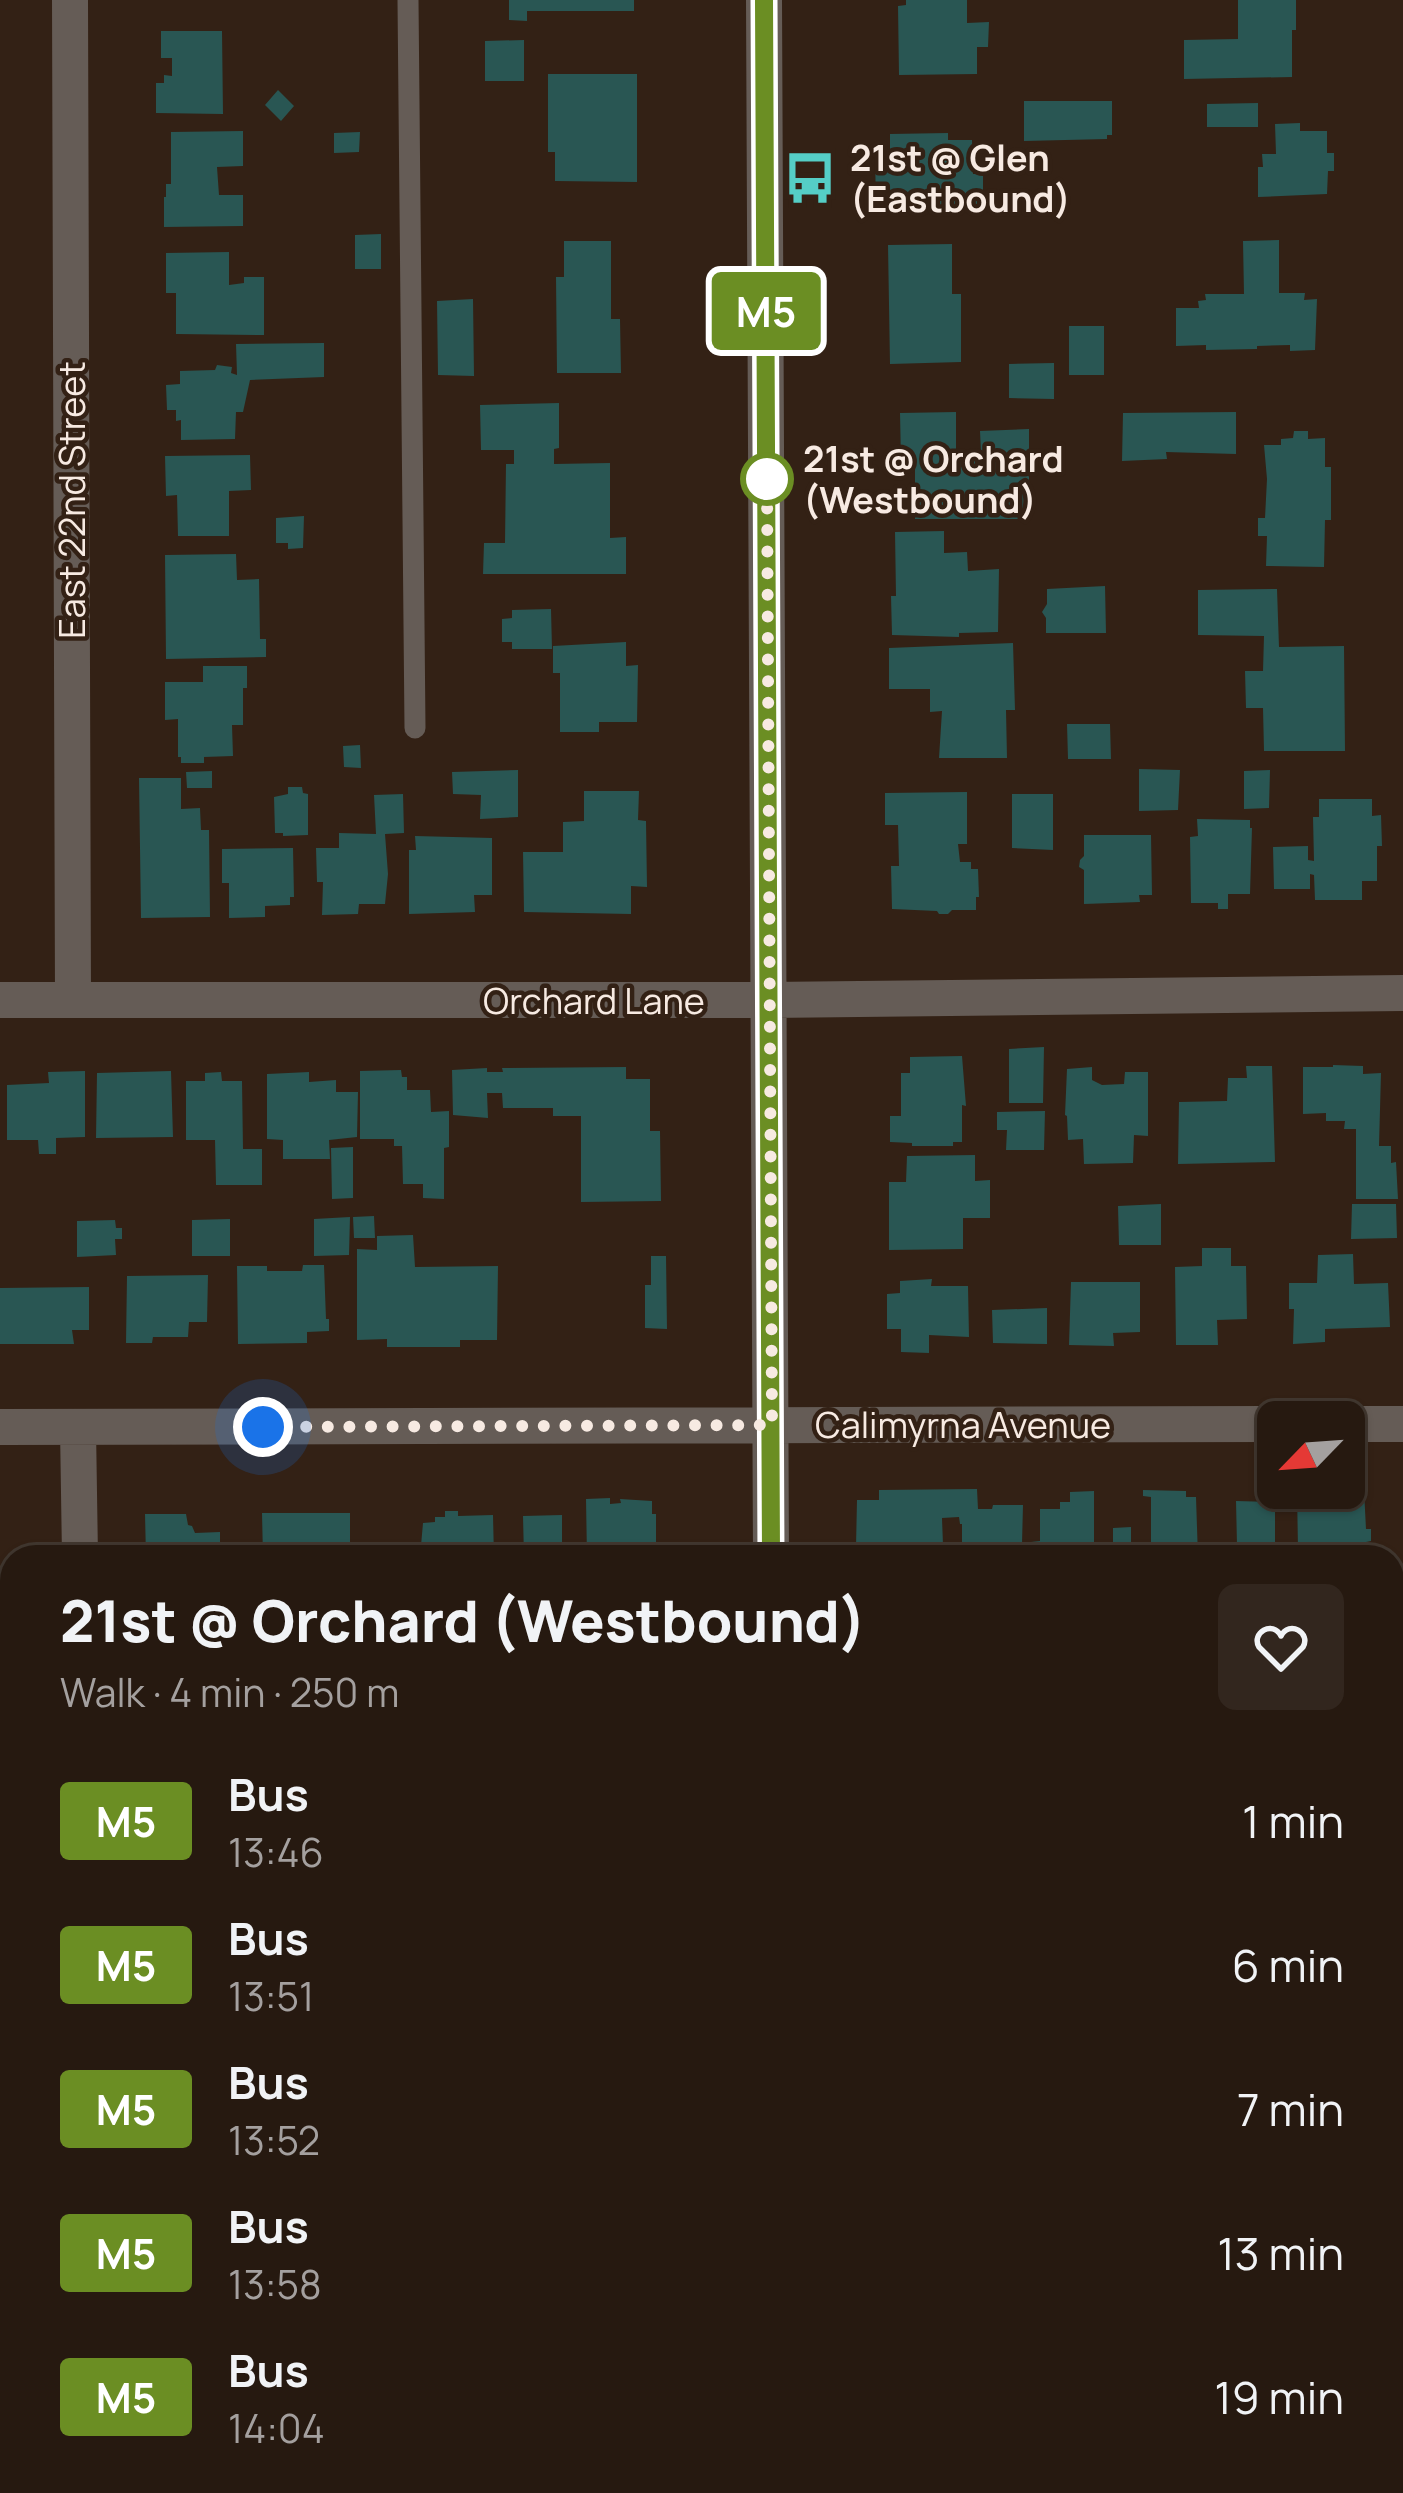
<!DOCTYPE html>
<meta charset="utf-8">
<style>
body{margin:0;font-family:Manrope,sans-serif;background:#32261e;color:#f1f3f6;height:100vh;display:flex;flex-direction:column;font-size:45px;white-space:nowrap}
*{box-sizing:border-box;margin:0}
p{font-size:39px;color:#a4a09f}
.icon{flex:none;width:66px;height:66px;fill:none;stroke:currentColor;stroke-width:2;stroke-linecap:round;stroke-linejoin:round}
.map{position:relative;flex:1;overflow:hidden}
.panel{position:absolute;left:0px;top:1545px;width:1404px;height:948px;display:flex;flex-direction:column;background:#261910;border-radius:36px 36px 0 0;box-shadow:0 3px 9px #0004,0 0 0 3px #423830}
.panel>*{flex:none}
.badge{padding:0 24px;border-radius:9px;font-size:42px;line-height:78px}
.needle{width:78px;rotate:245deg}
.buttons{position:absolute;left:1257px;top:1401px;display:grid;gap:24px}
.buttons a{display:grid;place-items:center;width:108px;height:108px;border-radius:18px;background:#261910;box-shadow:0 3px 9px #0004,0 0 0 3px #423830;font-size:60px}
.you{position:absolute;width:60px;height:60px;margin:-30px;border:9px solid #fff;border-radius:50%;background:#1a73e8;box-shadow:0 0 0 18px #1a73e833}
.map>.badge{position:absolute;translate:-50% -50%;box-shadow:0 0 0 6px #fff}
.round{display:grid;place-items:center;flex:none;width:126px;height:126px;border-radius:18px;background:#32261e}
.summary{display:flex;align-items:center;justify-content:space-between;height:204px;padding:0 60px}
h1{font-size:57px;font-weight:800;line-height:90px}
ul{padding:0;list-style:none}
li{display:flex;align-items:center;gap:36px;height:144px;padding:0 60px}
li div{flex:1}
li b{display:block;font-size:45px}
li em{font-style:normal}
li .badge{min-width:132px;font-weight:700;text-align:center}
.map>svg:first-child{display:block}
</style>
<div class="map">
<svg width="1403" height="2493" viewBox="0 0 1403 2493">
<rect width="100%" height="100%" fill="#332115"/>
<path fill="#295653" d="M509 0H634V11H527V21L509 20Z
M906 0H967V23L989 22 988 47H977V74L899 75 898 6 906 5Z
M1238 0H1296V30H1292V77L1184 79V40L1238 39Z
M161 31H222L223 114 156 113V83H164V75L172 76V58H161Z
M524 40V81H485V41Z
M548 74H637V182L555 181V152H548Z
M278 90 294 106 281 121 265 105Z
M1024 101H1112V135H1107V139L1024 141Z
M1258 103V127H1207V104Z
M1300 123V131H1327V153H1334V171H1328L1327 194 1258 197V167H1263L1262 154H1276L1275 124Z
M243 131V166L217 167 219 195H243V226L164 227V197H166V184H171V132Z
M360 132 359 152 334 153V133Z
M948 133V140H972L973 174H983V211L876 212 875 150 890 151V134Z
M381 234V269H355V235Z
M1279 240V293H1305L1304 300 1317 299 1315 350 1290 351V345L1257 346V349L1206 350V345L1176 346V308H1199L1198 301 1206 300 1205 294H1244L1243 241Z
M564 241H611V319H620L621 373H557L556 277H564Z
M952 244V294H961V362L890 364 888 245Z
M229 252V285L244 283V277H264V335L176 334V293H166V253Z
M473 299 474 376 438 375 437 301Z
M1069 326H1104V375H1069Z
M324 343V377L250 380 243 412H236L235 439 181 440V420L176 421V410H167L166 385 180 384V371L215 370 217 365 232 367 231 373 237 375 236 344Z
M1054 363V399L1009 398V364Z
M559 403V448L554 449V464L610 463V538L626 537V574H483L484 543H505L506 464H514V450H481L480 405Z
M956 412V453H981L980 431 1029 429V519H915V462L901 461 900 413Z
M1236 412V454L1166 452 1167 459 1122 461 1123 413Z
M1294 431H1308V439L1325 438V467H1331V520H1325L1324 567 1266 566 1267 536H1258V518H1265L1267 479 1264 445H1281V439L1293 438Z
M250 455 251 490 229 491V536H178L177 495 166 496 165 456Z
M304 516 303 548 288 549V543H276V518Z
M944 531V553L967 552 968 571 999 569 998 632 959 633V637L892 635 891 596H896L895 532Z
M236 554 237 580 259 579 260 639H266V657L166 659 165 555Z
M1105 586 1106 633H1046V618L1042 612 1047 604V589Z
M1277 589 1279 647 1344 646 1345 751H1264L1263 708H1246L1245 671H1263L1264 636 1198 635V590Z
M551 609 552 649H512V642H502V619L512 618V610Z
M626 642V666L638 665 637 722H599V732H560V673H553V646Z
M1013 643 1015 710H1006L1007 758H939L942 711 930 712V689H889V648Z
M203 666H247V688H243V725H232L233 756 204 757V763H181V757H178V719L165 720V682H203Z
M1067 724H1110L1111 759H1068Z
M360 745 361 768 344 767 343 746Z
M1139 769 1180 770 1178 810 1139 811Z
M518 770V817L480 819 481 795 453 794 452 772Z
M1270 770 1269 808 1244 809V771Z
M212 771V788H187L186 772Z
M139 778H181V809L200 808 201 830H209L210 917 141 918Z
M288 787H302L303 793 308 794V835L283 836V833H275L274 797 288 794Z
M584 791H639L638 820 646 821 647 887 631 886V914L524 912 523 852H563V822L584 821Z
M967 792V844H958L960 862H971V869H978L979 897H976V910H952L948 914H939L937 911 892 909 891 866H899L898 825H885V793Z
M403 794 404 833 385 834 388 874 385 904H359L358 914 322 915 323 882H317L316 848H339V833L376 834 374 795Z
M1012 794H1053V850L1012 848Z
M1319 799H1372V816L1381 815 1382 846H1377V881H1362V900H1315L1314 875 1310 874V889H1274L1273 847 1308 846V860L1314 861 1313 817H1319Z
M1197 819 1250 820V828H1252L1250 894H1228V909H1218V903H1191L1190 837 1198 836Z
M1084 835H1151L1152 895H1139L1140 902 1084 904V870L1079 867 1080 860 1084 856Z
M415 836 492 838V895H474L475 912 409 914V850H416Z
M293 848 294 897H290V905L265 906V917L229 918V883H222V849Z
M1044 1047 1043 1103H1009V1049Z
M962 1056 966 1106 962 1105V1142H953V1146H912V1143L890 1142V1116H901V1073H910V1057Z
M1333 1065 1363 1066V1074L1381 1073 1379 1146H1391V1163L1396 1162 1398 1199H1356V1129H1344L1345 1121H1326V1113L1303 1114V1067H1333Z
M1246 1066H1272L1275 1162 1178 1164 1179 1102 1227 1101 1228 1078H1247Z
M626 1067V1079H650V1131H660L661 1201 581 1202V1116H553V1108H503L502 1093H487L488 1118 453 1115 452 1070 487 1068V1072H503L502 1068Z
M1092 1067V1080L1102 1085 1124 1084 1125 1072H1148V1136L1134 1135 1133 1163 1084 1164 1083 1139 1068 1140 1067 1116 1065 1115 1067 1069Z
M401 1070 402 1077H407V1090H430L431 1112 449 1111V1147L444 1148V1199L423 1198V1184H403L402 1146H394V1139H360V1071Z
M85 1071V1137L56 1138V1154H39L38 1140H7V1085L49 1083 48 1072Z
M171 1071 173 1137 96 1138 97 1073Z
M221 1072 222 1081H242L243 1149H262V1185H216L215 1140H186V1081H205V1073Z
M309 1072V1082L336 1080V1092H358L357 1137 329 1140 330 1159H283V1140L267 1139V1074Z
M1045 1111 1044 1150H1006L1007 1130H997V1112Z
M353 1147V1198L332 1199 331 1148Z
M975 1155V1181L990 1180V1218H963V1249L889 1250V1182H906L907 1156Z
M1161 1204V1245H1119L1118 1206Z
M1352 1204H1396L1397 1238 1351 1239Z
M374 1216 375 1238H354L353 1217Z
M350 1217 349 1255 314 1256V1219Z
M230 1219V1256H192V1220Z
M115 1220 116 1228H122V1239H115L116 1255 77 1257V1221Z
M413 1235 415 1267 498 1266 497 1340H460V1347H387V1339L357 1340V1249L377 1250V1236Z
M1202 1248H1231V1266H1246L1247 1319 1217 1320 1218 1345H1176L1175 1267 1202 1266Z
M1353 1254 1354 1284 1388 1283 1390 1327 1325 1329V1342L1293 1344 1294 1309H1289V1283H1317L1318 1255Z
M651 1256H666L667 1329 645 1328V1285H651Z
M303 1265H324L326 1319H329V1331L307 1332V1343L238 1344 237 1266H267V1271H302Z
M208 1275 207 1322H189L188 1337H153L152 1343H126L127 1276Z
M932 1279 931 1286H968L969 1337 929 1335V1353L901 1352V1329H887V1294L900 1293V1281Z
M1071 1282H1140V1332L1113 1333 1114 1346 1069 1345Z
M89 1287V1330H72L74 1344H0V1288Z
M1047 1308V1344L993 1343 992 1310Z
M977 1489 978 1509H992L993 1505H1023L1022 1544H962V1524H960L959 1517 942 1518 943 1545 856 1547 857 1500H879V1490Z
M1143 1490 1186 1491V1497H1196L1198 1557H1151V1497L1143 1496Z
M1314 1490V1500H1327V1492L1364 1490 1366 1529H1371V1541L1366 1542V1549H1298L1297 1491Z
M1094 1491V1557H1031V1542L1040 1541V1509H1060V1502H1070V1492Z
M610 1498V1504L621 1503 620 1499 652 1501V1514H656V1547L649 1546V1557H587L586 1499Z
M1236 1501 1275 1502V1546L1237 1545Z
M445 1511H458V1516L493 1515 494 1557H420L423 1523 435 1522V1517H445Z
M262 1513H350V1557H263Z
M145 1514H186L188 1525 192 1526 195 1533 220 1532V1557H146Z
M562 1515V1557H524L523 1516Z
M1131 1527V1557H1113V1528Z
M0 1594H12V1651H0Z
M0 1714H12V1776H3V1769L0 1770Z
M9 1787V1811H6L7 1888H0V1788Z
M0 2072H12V2220H0Z
M196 2481H333V2493H196Z
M572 2481H636V2493H572Z
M1094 2481H1129V2493H1094Z
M1284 2481H1363L1372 2483V2493H1284Z"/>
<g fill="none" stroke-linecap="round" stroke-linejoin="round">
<path stroke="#655c56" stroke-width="21" d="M408 0 415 728
M1392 1976H1403
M1392 2081H1403
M1392 2160H1403
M1392 2262H1403
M0 2354 12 2353"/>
<path stroke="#655c56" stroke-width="36" d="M70 0 73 999
M764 0 771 1557
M0 1000H769L1403 993
M1344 1424H1403
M0 1427 1278 1424
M78 1428 80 1557
M0 1973H12
M88 2481V2493
M774 2481V2493"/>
</g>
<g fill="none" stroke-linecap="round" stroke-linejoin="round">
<g stroke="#fff" stroke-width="27">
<path id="line" d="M764 0 771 1557"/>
</g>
<use href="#line" stroke="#6b8e23" stroke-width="18"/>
<path stroke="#f7eae2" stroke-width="12" stroke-dasharray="0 21.6" d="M263 1427 772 1425 767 479"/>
</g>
<defs>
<g id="bus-bare" transform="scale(4.14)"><path d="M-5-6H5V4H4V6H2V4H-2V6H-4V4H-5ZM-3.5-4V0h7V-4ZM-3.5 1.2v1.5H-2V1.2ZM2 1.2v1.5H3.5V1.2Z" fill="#55cec6" stroke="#332115" stroke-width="2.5" paint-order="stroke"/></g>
</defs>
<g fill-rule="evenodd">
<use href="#bus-bare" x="810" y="178"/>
</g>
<circle fill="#fff" stroke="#6b8e23" stroke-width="6" cx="767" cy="479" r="24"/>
<g text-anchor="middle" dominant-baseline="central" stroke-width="9" stroke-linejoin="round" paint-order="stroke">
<g font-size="36" font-weight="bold" fill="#f7eae2" stroke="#332115" text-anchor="start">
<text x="850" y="157">21st @ Glen<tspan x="850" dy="41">(Eastbound)</tspan></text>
</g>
<g font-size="36" font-weight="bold" fill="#f7eae2" stroke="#332115" text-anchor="start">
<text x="803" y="458">21st @ Orchard<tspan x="803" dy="41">(Westbound)</tspan></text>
</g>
<g font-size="36" fill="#f7eae2" stroke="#332115">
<text transform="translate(71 500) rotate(-90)">East 22nd Street</text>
<text x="594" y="1000">Orchard Lane</text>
<text x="963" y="1424">Calimyrna Avenue</text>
</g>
</g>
</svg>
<div class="buttons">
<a><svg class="needle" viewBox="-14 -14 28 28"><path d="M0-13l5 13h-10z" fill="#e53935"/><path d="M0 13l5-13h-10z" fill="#a4a09f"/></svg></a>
</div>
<div class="you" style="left:263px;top:1427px"></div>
<b class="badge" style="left:766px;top:311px;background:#6b8e23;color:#fff">M5</b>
<section class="panel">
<div class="summary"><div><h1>21st @ Orchard (Westbound)</h1><p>Walk · 4 min · 250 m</p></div><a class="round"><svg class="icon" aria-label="heart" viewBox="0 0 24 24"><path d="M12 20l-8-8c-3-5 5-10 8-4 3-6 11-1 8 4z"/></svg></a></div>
<ul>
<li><span class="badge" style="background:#6b8e23;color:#fff">M5</span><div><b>Bus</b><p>13:46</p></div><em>1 min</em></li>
<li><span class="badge" style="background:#6b8e23;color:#fff">M5</span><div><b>Bus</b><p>13:51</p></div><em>6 min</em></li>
<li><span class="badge" style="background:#6b8e23;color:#fff">M5</span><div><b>Bus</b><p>13:52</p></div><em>7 min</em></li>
<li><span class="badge" style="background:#6b8e23;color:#fff">M5</span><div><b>Bus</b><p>13:58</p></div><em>13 min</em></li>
<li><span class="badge" style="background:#6b8e23;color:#fff">M5</span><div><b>Bus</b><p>14:04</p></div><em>19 min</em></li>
</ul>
</section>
</div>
